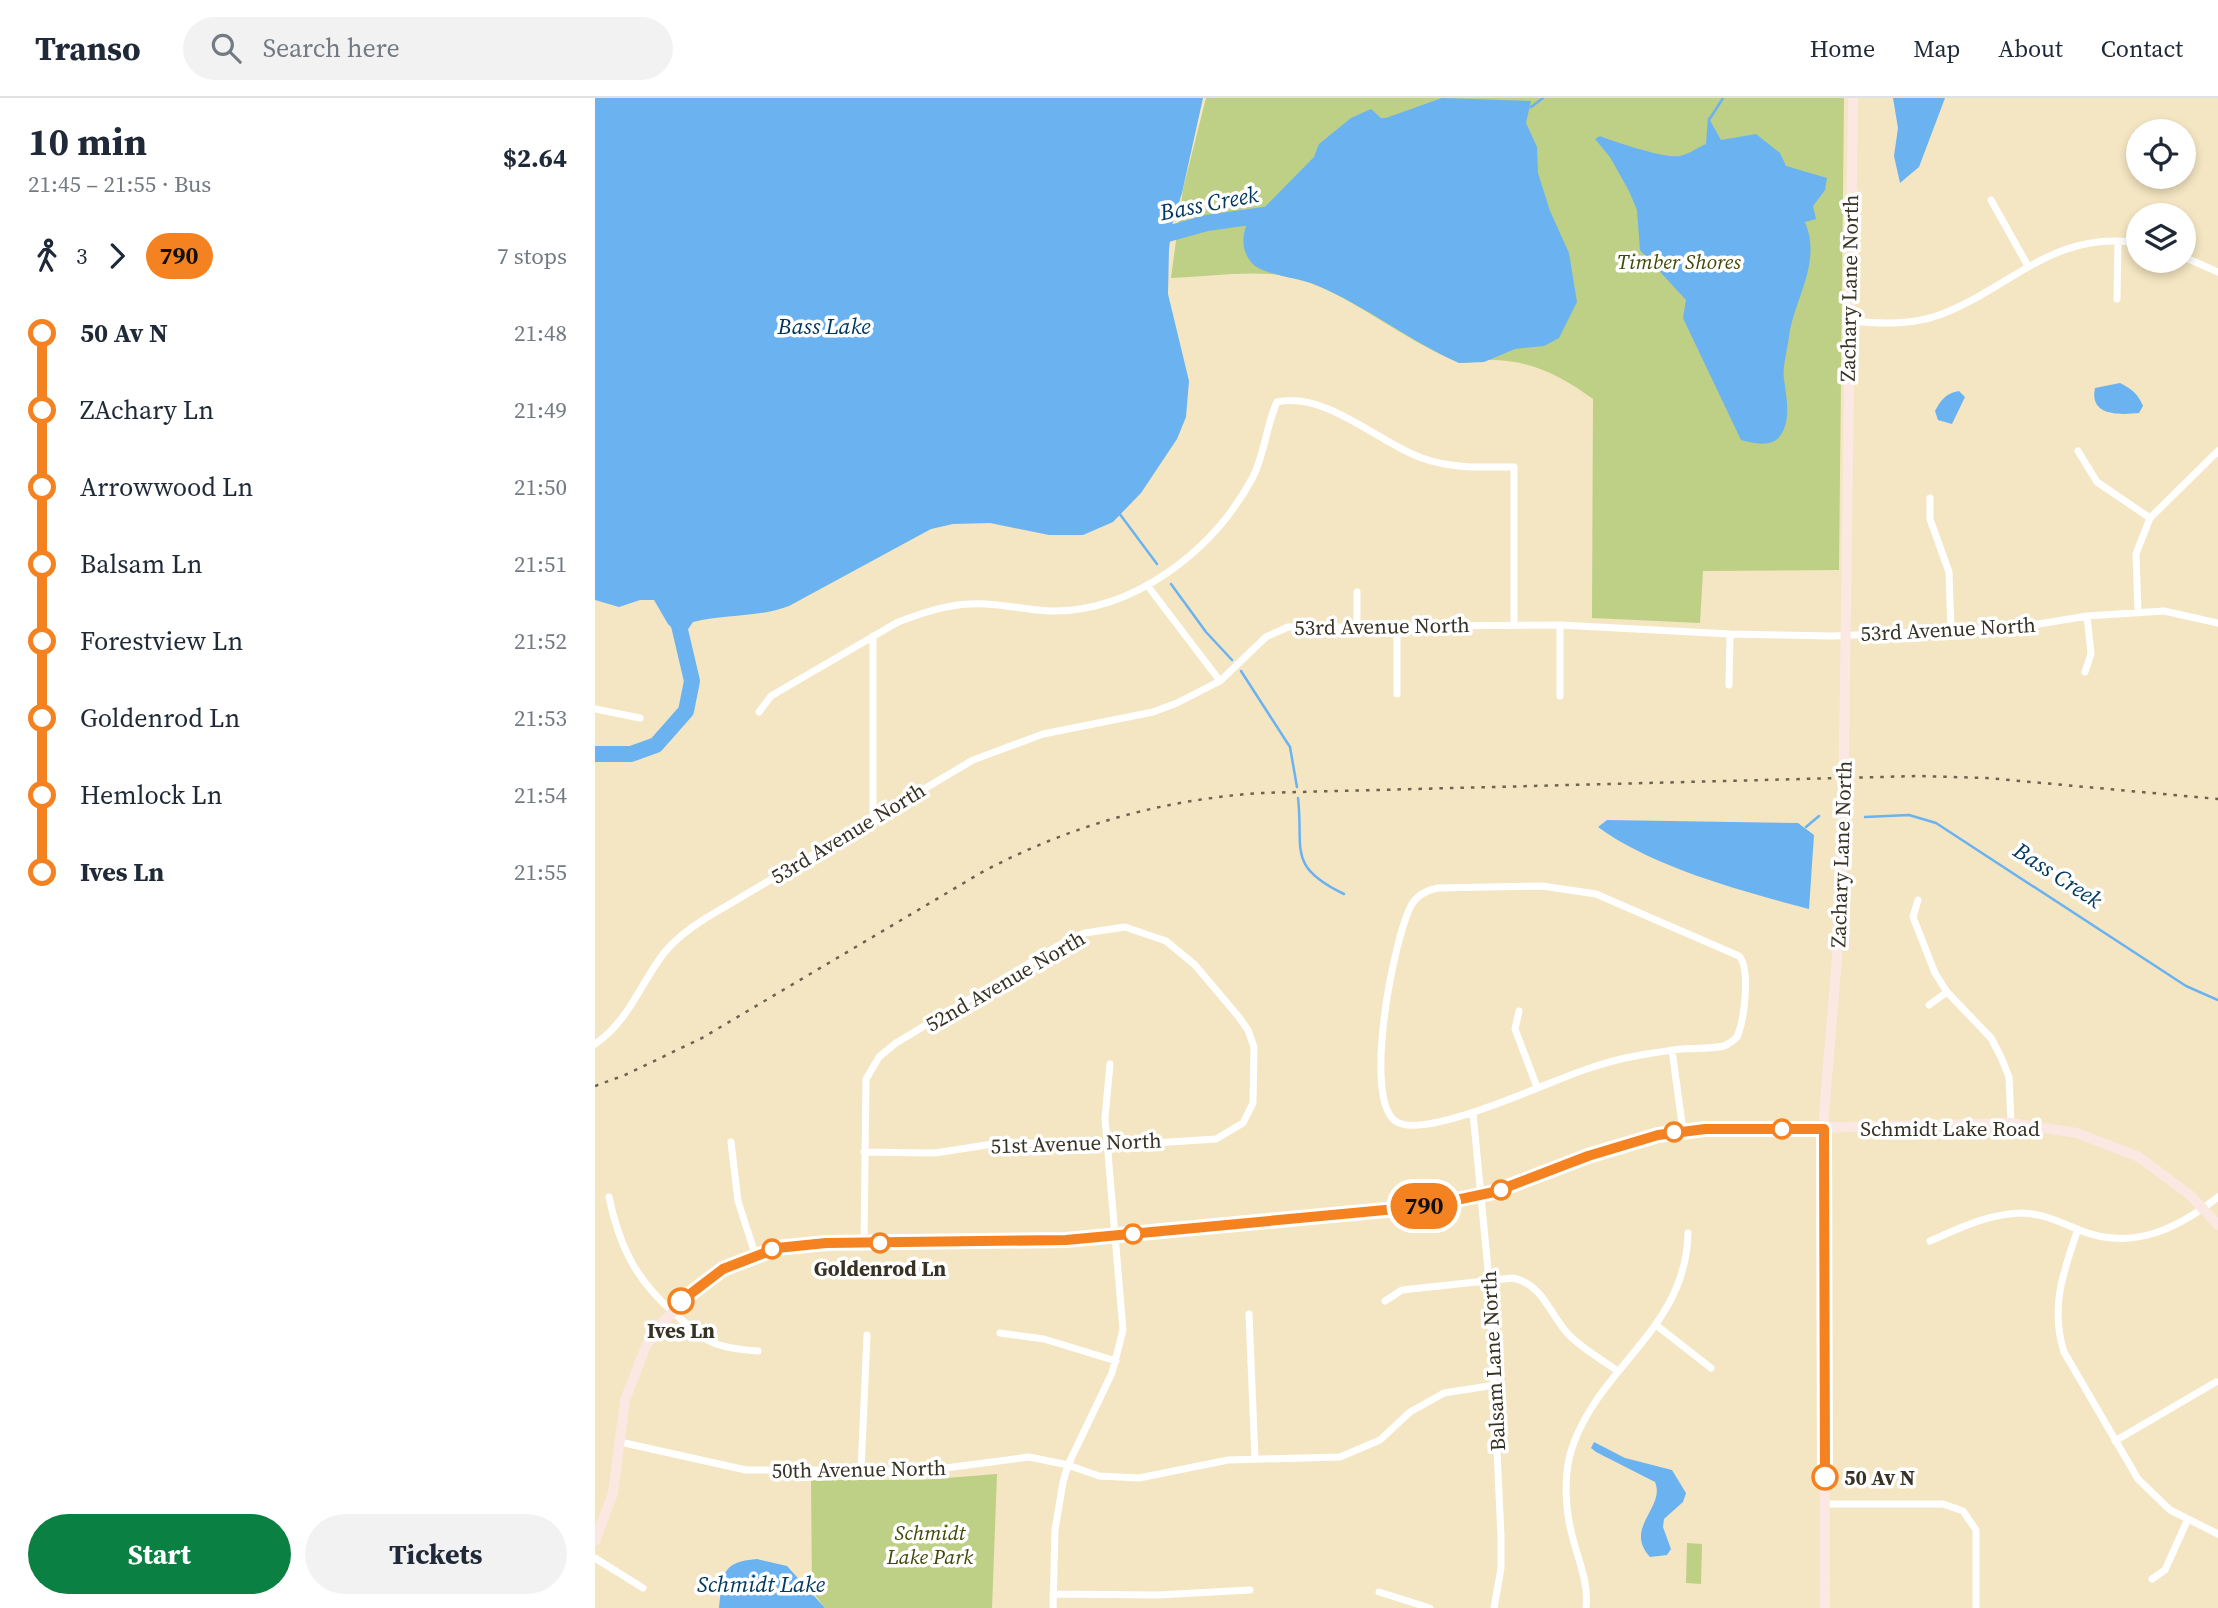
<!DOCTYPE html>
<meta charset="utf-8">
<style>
body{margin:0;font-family:"Source Serif 4",serif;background:#f2f2f3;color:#1f2937;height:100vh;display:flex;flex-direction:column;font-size:26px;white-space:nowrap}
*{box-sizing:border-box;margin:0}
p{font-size:23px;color:#747a83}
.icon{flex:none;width:38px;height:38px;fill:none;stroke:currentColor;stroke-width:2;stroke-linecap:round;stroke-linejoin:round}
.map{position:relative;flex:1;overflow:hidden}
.sheet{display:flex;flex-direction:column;background:#fff;width:595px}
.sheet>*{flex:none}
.badge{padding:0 14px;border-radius:23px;font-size:24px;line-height:46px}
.tools{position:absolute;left:1531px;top:21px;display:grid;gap:14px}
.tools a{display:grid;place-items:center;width:70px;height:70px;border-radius:50%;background:#fff;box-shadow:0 4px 10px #0003;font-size:35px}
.map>.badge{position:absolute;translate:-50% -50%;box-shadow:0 0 0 4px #fff}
.legs{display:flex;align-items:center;gap:10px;height:77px;padding:0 28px;font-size:23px}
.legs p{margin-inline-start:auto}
.overview{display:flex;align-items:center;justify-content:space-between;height:119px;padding:0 28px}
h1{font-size:38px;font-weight:700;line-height:52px}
.action{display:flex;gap:14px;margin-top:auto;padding:14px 28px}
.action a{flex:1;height:80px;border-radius:42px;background:#0b8043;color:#fff;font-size:28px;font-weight:700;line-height:80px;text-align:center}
.action a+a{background:#f2f2f3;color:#1f2937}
ul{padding:0 28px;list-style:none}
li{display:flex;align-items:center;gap:24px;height:77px;font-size:26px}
li i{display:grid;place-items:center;width:10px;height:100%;margin:0 9px;background:currentColor}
li i::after{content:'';width:18px;height:18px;margin:-9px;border:5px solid;border-radius:50%;background:#fff}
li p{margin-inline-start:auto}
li:first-child i{background:linear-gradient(#0000 50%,currentColor 0)}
li:last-child i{background:linear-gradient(currentColor 50%,#0000 0)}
header{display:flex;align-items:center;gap:42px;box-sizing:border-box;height:98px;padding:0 35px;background:#fff;border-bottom:2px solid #e0e1e3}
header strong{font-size:33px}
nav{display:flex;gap:38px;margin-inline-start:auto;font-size:24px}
.search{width:490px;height:63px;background:#f2f2f3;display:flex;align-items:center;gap:18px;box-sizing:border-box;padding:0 24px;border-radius:38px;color:#747a83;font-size:26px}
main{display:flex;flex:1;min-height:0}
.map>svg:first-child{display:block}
</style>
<header>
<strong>Transo</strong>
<div class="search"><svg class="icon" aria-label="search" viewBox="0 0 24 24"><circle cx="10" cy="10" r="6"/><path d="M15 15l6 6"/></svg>Search here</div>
<nav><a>Home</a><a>Map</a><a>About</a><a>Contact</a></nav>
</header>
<main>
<section class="sheet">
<div class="overview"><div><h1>10 min</h1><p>21:45 – 21:55 · Bus</p></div><b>$2.64</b></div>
<div class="legs"><svg class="icon" aria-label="walk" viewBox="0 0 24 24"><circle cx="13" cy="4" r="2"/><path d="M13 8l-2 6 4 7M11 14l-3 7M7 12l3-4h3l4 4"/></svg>3<svg class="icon" aria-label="forward" viewBox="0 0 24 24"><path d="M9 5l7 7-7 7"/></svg><b class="badge" style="background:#f58220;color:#111">790</b><p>7 stops</p></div>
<ul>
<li><i style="color:#f58220"></i><b>50 Av N</b><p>21:48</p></li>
<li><i style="color:#f58220"></i><span>ZAchary Ln</span><p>21:49</p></li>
<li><i style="color:#f58220"></i><span>Arrowwood Ln</span><p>21:50</p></li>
<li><i style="color:#f58220"></i><span>Balsam Ln</span><p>21:51</p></li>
<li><i style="color:#f58220"></i><span>Forestview Ln</span><p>21:52</p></li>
<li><i style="color:#f58220"></i><span>Goldenrod Ln</span><p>21:53</p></li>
<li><i style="color:#f58220"></i><span>Hemlock Ln</span><p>21:54</p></li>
<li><i style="color:#f58220"></i><b>Ives Ln</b><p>21:55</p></li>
</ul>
<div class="action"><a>Start</a><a>Tickets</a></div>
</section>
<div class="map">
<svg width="1623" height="1510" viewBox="0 0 1623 1510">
<rect width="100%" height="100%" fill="#f4e6c2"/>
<path fill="#becf86" d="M611 0H1249L1244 472 1108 473 1105 525 997 520 998 301C967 278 936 262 896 262 886 261 874 267 864 264 808 243 761 199 704 181 670 170 613 179 576 180L588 91Z
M402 1376 397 1510H230L217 1493 216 1382H326Z
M1092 1445 1107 1446 1106 1486 1091 1485Z"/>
<path fill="#6bb2f1" d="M0 0H608L587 95 577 127 574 151 573 196 594 283 591 319 582 341 546 395 518 424 488 437H454L395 425 358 426 336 431 194 508C162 520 130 516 98 524L87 540 73 526 59 502H45L24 509 0 502Z
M847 0 936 3 931 25 942 49 943 75 955 113 974 155 982 204 964 240 949 248 920 251 889 264 864 265C815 243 771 208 721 187 705 180 666 177 656 164 643 148 649 130 657 114L668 111 719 59 724 46 756 20 776 11 786 20H791Z
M1298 0H1350L1324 69 1305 85 1299 58 1303 30Z
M1113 19 1126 42 1161 36 1185 55 1191 68 1232 80 1230 92 1218 108 1221 121 1210 124C1227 164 1200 199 1194 238 1193 250 1187 269 1189 281 1191 298 1197 322 1185 338 1176 350 1158 345 1146 342L1088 220 1091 202 1045 152 1042 112 1034 93 1015 59 1000 41 1005 38C1020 44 1070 61 1085 58 1094 56 1102 50 1111 46Z
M1525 285C1537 291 1543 296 1548 308L1544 315C1524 317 1494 318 1500 290Z
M1364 293 1370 299 1357 326 1343 322 1340 313C1346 302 1351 295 1364 293Z
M1012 722 1203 725 1219 737 1214 811C1147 793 1059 770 1003 729Z
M999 1344 1030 1360 1077 1372 1091 1395 1088 1404 1069 1421 1068 1429 1076 1451 1072 1457 1055 1459C1028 1430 1071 1409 1060 1384L1001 1354 996 1350Z
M162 1461 192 1468 230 1510H124C128 1477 125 1464 162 1461Z"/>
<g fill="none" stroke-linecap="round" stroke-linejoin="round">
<path stroke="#6bb2f1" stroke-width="2.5" d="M936 9 948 0
M1114 22 1128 0
M524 415 562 466
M576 486 611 534 637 562
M646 573 695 649 702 689
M703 700C709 751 691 768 749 796
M1270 719 1314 717 1341 725 1591 888 1623 902
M1211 729 1224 718"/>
<path stroke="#6bb2f1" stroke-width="16" d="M558 140 612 125 676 116
M0 656H36L61 647 91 613 97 583 82 519"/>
<path stroke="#fff" stroke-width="7" d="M1396 102 1433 168
M1589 159 1623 174
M1522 201 1523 143
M1257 223C1287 226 1319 227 1347 216 1417 189 1460 131 1544 145
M1483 353 1502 384 1555 420
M1335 400V421L1354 474 1356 533
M552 487 625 583
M762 494V526
M1543 514 1541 456 1555 420 1623 353
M802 526V596
M278 538V720
M1490 574 1496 556 1492 518
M1134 587 1135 536
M965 598V527
M0 611 45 620
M164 614 176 598 303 524C332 513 360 504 391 506 412 507 433 512 454 513 539 515 619 452 658 379 670 355 671 328 682 304 731 293 784 345 827 360 857 371 888 369 919 369V526
M947 788 1001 796 1144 858C1156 871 1149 923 1142 939 1138 943 1134 946 1129 948 1115 951 1100 950 1086 951 1056 955 1027 959 998 969 960 980 834 1042 802 1024 766 1005 799 837 817 806 823 796 833 792 843 790Z
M1323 802 1318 819 1340 875 1352 894 1396 940 1406 959 1414 979 1416 1025
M1334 907 1352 894
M924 913 920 931 942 989
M0 946C34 923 45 886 69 855 81 840 95 830 111 820L378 662 448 636 558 614 582 605 625 583 671 539 693 529 965 527 1135 536 1238 538 1420 530 1492 518 1569 513 1623 525
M1077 952 1088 1033
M878 1015 894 1182 906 1438V1470L899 1510
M136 1044 143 1103 160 1156
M14 1099C24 1147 40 1181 78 1214 92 1226 103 1239 121 1246 135 1251 149 1252 163 1253
M1483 1131C1468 1174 1455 1210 1469 1254L1543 1381 1575 1412 1623 1436
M1335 1143C1365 1130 1395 1115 1428 1115 1449 1116 1465 1124 1484 1132 1536 1153 1581 1132 1623 1099
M269 1145 271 981 284 959 301 945 471 843 490 835 530 829 571 843 600 867 643 918 653 932 659 949 658 1005 648 1025 621 1041 512 1048 411 1044 340 1055 269 1054
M790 1203 807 1192 918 1180C949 1187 954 1216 974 1237 988 1251 1007 1262 1023 1273
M654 1216 660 1361
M1061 1227 1116 1270
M405 1235 449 1241 521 1263
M1520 1343 1621 1284
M25 1344 151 1372 328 1373 434 1359 473 1367 504 1378 544 1380 633 1362 745 1359 785 1342 815 1314 849 1295 900 1287
M266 1373 272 1237
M1231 1406H1348L1368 1413 1381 1432V1510
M0 1460 48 1490
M1557 1481 1570 1472 1592 1423
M784 1494 835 1510
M458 1496 563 1497 655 1492
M458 1510 460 1432 468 1384 473 1367 517 1275 528 1232 510 1020 515 966
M991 1510C994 1484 983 1462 977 1437 970 1410 968 1374 978 1347 1007 1266 1091 1230 1093 1135"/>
<path stroke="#fbe8e3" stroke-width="10" d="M0 1443 18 1395 30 1302 51 1248 67 1225 106 1186 160 1156 182 1150 231 1145 470 1142 833 1108 899 1094 1030 1045 1088 1033 1416 1025 1482 1035 1544 1059 1595 1097 1623 1127
M1230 1510 1229 1016 1247 799 1258 0"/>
<path stroke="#6c6450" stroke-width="2.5" stroke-dasharray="3.5 7" stroke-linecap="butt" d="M0 988 30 977 107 940 389 773C477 727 566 702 665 695L1323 678 1392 680 1623 701"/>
</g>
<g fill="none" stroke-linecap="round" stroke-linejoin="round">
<g stroke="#fff" stroke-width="16">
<path id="line-1" d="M86 1203 128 1171 182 1150 231 1145 471 1142 833 1108 899 1094 993 1058 1063 1037 1110 1031H1229L1230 1379"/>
</g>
<use href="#line-1" stroke="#f58220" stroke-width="10"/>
</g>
<g fill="#fff" stroke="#f58220" stroke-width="3.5">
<circle cx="1187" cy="1031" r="9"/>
<circle cx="1079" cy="1034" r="9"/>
<circle cx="906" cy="1092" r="9"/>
<circle cx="538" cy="1136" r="9"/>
<circle cx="285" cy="1145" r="9"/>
<circle cx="177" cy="1151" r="9"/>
<circle cx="86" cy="1203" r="12"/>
<circle cx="1230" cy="1379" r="12"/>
</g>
<g text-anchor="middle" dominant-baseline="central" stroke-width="7" stroke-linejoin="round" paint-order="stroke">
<g font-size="21" font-style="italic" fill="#3e4903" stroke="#fff">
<text x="1084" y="163">Timber Shores</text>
<text x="335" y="1434">Schmidt<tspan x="335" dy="24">Lake Park</tspan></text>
</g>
<g font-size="21" fill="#383224" stroke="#fff">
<text transform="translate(1254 190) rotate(-89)">Zachary Lane North</text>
<text transform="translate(787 528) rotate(-1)">53rd Avenue North</text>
<text transform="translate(1353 531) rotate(-3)">53rd Avenue North</text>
<text transform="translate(253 735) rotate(-31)">53rd Avenue North</text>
<text transform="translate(1246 756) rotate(-88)">Zachary Lane North</text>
<text transform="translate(410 883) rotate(-30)">52nd Avenue North</text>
<text x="1355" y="1030">Schmidt Lake Road</text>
<text transform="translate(481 1045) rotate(-2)">51st Avenue North</text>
<text transform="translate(898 1263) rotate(-93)">Balsam Lane North</text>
<text transform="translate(264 1371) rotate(-1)">50th Avenue North</text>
</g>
<g font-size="21" font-weight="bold" fill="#383224" stroke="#fff">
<text x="285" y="1170">Goldenrod Ln</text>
<text x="86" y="1232">Ives Ln</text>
<text x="1249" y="1379" text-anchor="start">50 Av N</text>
</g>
<g font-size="23" font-style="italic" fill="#003860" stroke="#fff">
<text transform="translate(614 105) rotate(-11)">Bass Creek</text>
<text x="229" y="228">Bass Lake</text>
<text transform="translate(1463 777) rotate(33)">Bass Creek</text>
<text x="166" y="1486">Schmidt Lake</text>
</g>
</g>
</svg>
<div class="tools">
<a><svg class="icon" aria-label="locate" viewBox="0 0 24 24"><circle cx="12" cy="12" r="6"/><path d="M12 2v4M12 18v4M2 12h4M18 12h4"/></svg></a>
<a><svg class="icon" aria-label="layers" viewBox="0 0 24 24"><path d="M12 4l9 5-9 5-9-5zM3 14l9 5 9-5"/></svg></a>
</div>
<b class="badge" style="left:829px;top:1108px;background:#f58220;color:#111">790</b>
</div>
</main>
